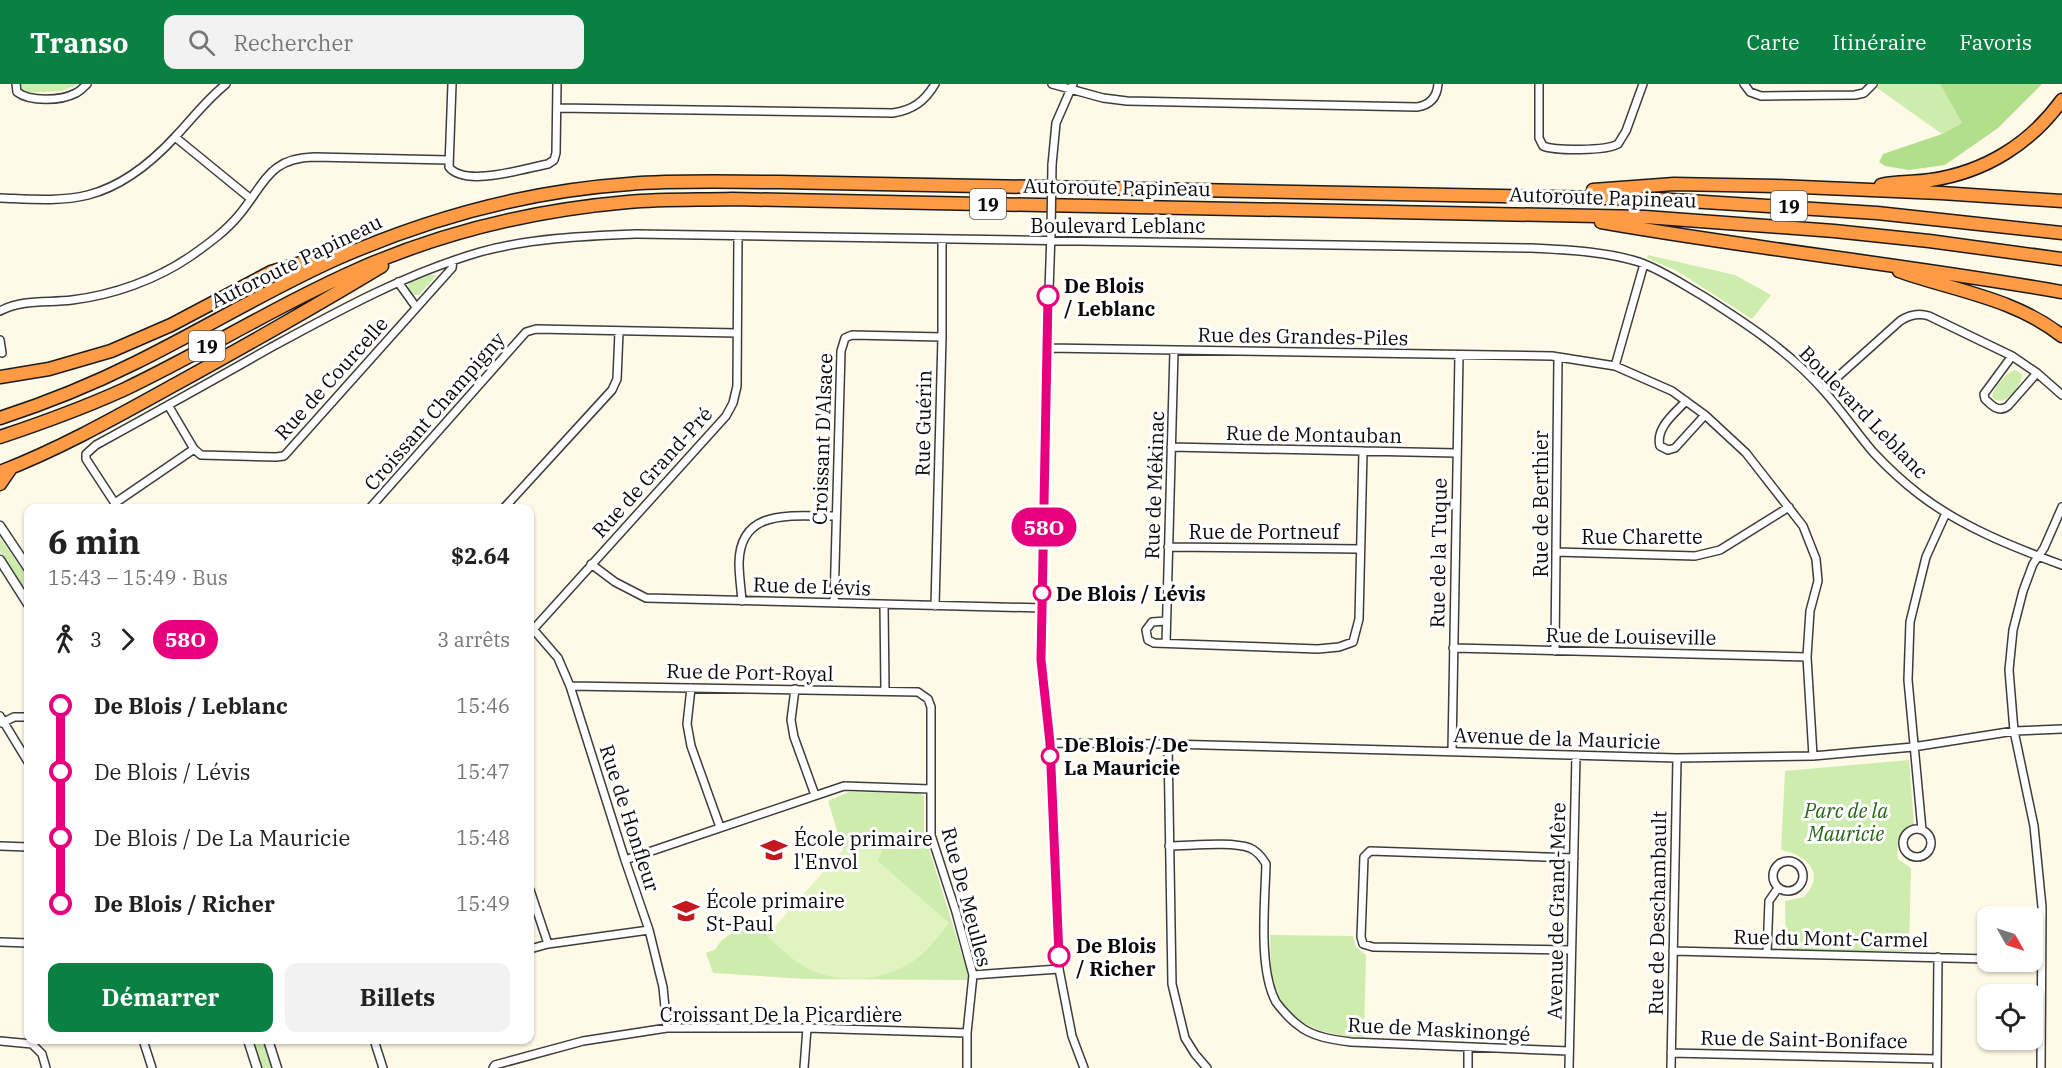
<!DOCTYPE html>
<html lang="fr">
<meta charset="utf-8">
<style>
body{margin:0;font-family:"IBM Plex Serif",serif;background:#f2f2f2;color:#222;height:100vh;display:flex;flex-direction:column;font-size:22px;white-space:nowrap}
*{box-sizing:border-box;margin:0}
p{font-size:20px;color:#767676}
.icon{flex:none;width:33px;height:33px;fill:none;stroke:currentColor;stroke-width:2;stroke-linecap:round;stroke-linejoin:round}
.map{position:relative;flex:1;overflow:hidden}
.details{position:absolute;left:24px;top:420px;width:510px;height:540px;display:flex;flex-direction:column;background:#fff;border-radius:12px;box-shadow:0 2px 4px #0004}
.details>*{flex:none}
.badge{padding:0 12px;border-radius:20px;font-size:21px;line-height:39px}
.needle{width:39px;rotate:129deg}
.fabs{position:absolute;left:1977px;top:822px;display:grid;gap:12px}
.fabs a{display:grid;place-items:center;width:66px;height:66px;border-radius:12px;background:#fff;box-shadow:0 2px 4px #0004;font-size:30px}
.map>.badge{position:absolute;translate:-50% -50%;box-shadow:0 0 0 3px #fff}
.legs{display:flex;align-items:center;gap:9px;height:66px;padding:0 24px;font-size:20px}
.legs p{margin-inline-start:auto}
.overview{display:flex;align-items:center;justify-content:space-between;height:102px;padding:0 24px}
h1{font-size:33px;font-weight:800;line-height:45px}
.cta{display:flex;gap:12px;margin-top:auto;padding:12px 24px}
.cta a{flex:1;height:69px;border-radius:12px;background:#0b8043;color:#fff;font-size:24px;font-weight:800;line-height:69px;text-align:center}
.cta a+a{background:#f2f2f2;color:#222}
ul{padding:0 24px;list-style:none}
li{display:flex;align-items:center;gap:21px;height:66px;font-size:22px}
li i{display:grid;place-items:center;width:9px;height:100%;margin:0 8px;background:currentColor}
li i::after{content:'';width:15px;height:15px;margin:-8px;border:4px solid;border-radius:50%;background:#fff}
li p{margin-inline-start:auto}
li:first-child i{background:linear-gradient(#0000 50%,currentColor 0)}
li:last-child i{background:linear-gradient(currentColor 50%,#0000 0)}
header{display:flex;align-items:center;gap:36px;box-sizing:border-box;height:84px;padding:0 30px;background:#0b8043;color:#fff}
header strong{font-size:28px}
nav{display:flex;gap:33px;margin-inline-start:auto;font-size:21px}
.search{width:420px;height:54px;background:#f2f2f2;display:flex;align-items:center;gap:15px;box-sizing:border-box;padding:0 21px;border-radius:12px;color:#767676;font-size:22px}
.map>svg:first-child{display:block}
</style>
<header>
<strong>Transo</strong>
<div class="search"><svg class="icon" aria-label="search" viewBox="0 0 24 24"><circle cx="10" cy="10" r="6"/><path d="M15 15l6 6"/></svg>Rechercher</div>
<nav><a>Carte</a><a>Itinéraire</a><a>Favoris</a></nav>
</header>
<div class="map">
<svg width="2062" height="984" viewBox="0 0 2062 984">
<rect width="100%" height="100%" fill="#fffae7"/>
<path fill="#ceecae" d="M20 0H78L62 7 24 9 20 4Z
M1879 0H1940L1962 39 1942 50 1877 4Z
M1648 171 1735 191 1771 211 1752 235 1677 187 1647 174Z
M431 190 436 192 419 211H414L408 203 409 199Z
M2015 286 2022 290C2023 300 2003 328 1992 312 1995 303 2005 289 2015 286Z
M0 454 28 494V511L0 467Z
M1909 676 1914 741C1899 751 1896 758 1898 775L1911 784 1909 867H1786L1785 817 1804 813C1806 810 1811 805 1812 801 1821 781 1797 769 1781 766L1785 687Z
M849 708 919 709 924 712V749L970 896 807 895 713 889 706 869 716 865C720 853 743 842 755 844 760 845 764 848 768 851L843 766 828 717Z
M1270 851 1353 852 1356 863 1366 871 1364 953C1319 951 1281 940 1272 889 1270 877 1271 864 1270 851Z
M253 956H264L273 984H262Z"/>
<path fill="#b1df8b" d="M1940 0H2042L1998 44 1945 81 1909 86 1885 82 1879 78 1883 70 1942 50 1962 39Z"/>
<path fill="#e1f3c0" d="M865 752 883 768 877 776 949 839C940 851 930 864 918 874 885 898 839 902 803 882 790 874 779 863 767 852L843 766 839 753Z"/>
<g fill="none" stroke-linecap="round" stroke-linejoin="round">
<g stroke="#3d3d3d" stroke-width="10">
<path id="minor" d="M16 0 17 8C30 18 61 17 76 9 80 7 84 3 87 0
M452 0 449 83C465 104 526 84 548 80L554 76 556 69 557 0
M1052 0 1103 14 1127 17 1417 23C1430 21 1437 13 1438 0
M1539 0V54L1543 62C1556 67 1606 67 1618 60L1626 47 1643 0
M1744 0 1750 8 1761 12 1855 11 1864 9 1873 0
M557 24 893 29C913 26 925 17 935 0
M175 53 251 115
M1052 81 1056 39 1073 0
M0 114C28 115 60 118 88 111 123 102 151 79 175 53 193 34 205 17 226 0
M1051 149 1047 264 1041 576 1050 659 1059 885 1072 952 1084 984
M398 198 416 223
M0 227C23 215 47 219 72 216 113 211 156 196 191 172 208 160 226 147 239 131 265 100 268 74 314 73L449 76
M0 256 2 269
M1047 264 1552 272 1615 282 1672 307 1705 331 1746 369 1803 442 1816 475 1818 497 1810 527 1807 573 1813 672
M2012 272 1984 310 1985 315C1992 322 1999 329 2008 322L2037 289
M1615 282 1644 180
M1823 306 1900 237C1909 231 1919 229 1929 232L2012 272 2037 289 2062 311
M1686 317C1675 329 1655 344 1660 362L1668 366 1675 364 1705 331
M168 321 194 365 201 371 276 373 284 372 452 184 453 177
M1171 363 1456 369
M115 419 194 365
M118 424 86 375V370L96 361C154 329 212 297 270 264 338 227 405 190 480 168 531 154 585 152 637 150L1531 164C1567 166 1604 167 1639 178 1662 186 1682 200 1703 212 1747 240 1790 268 1824 307 1842 327 1856 348 1873 368 1887 383 1903 398 1920 411 1962 443 2013 463 2062 481
M370 424 526 248 536 245 737 249
M504 424 612 306 617 295 619 248
M1168 463 1360 465
M1556 468 1695 472 1720 466 1789 423
M591 480 615 498 646 514 1042 524
M742 517C741 504 739 491 739 479 740 422 795 433 835 432
M834 519 841 267 845 254 852 251 942 253
M884 521 885 607
M935 522 942 253V155
M1166 537 1152 538 1146 546 1148 556 1154 559 1318 565 1339 563 1353 558 1359 535 1363 367
M533 545 558 574 570 602 625 776 649 846 663 903 667 944
M530 549 726 332 733 319 737 302 738 152
M1166 559 1174 267
M1453 564 1807 573
M1555 567 1558 273
M570 602 918 608 928 615 931 623V751L956 828 973 891 967 949V984
M691 604 687 640 691 662 720 743
M795 605 791 636 794 653 815 711
M0 632 28 678
M2 639 14 633H28
M1050 659 1168 660 1677 674 1813 672 1913 663 2014 647 2062 645
M1168 660 1172 900 1185 954 1195 970 1207 984
M1452 667 1459 271
M1903 759a14 14 0 1 1 28 0a14 14 0 1 1-28 0Z
M1922 746 1908 596 1910 538 1926 473 1946 429
M0 762 28 763
M1169 762C1190 762 1230 757 1250 764 1257 767 1262 773 1266 780 1265 818 1258 885 1276 918 1281 925 1291 936 1298 941 1312 953 1334 956 1351 958L1569 967
M625 776 844 702 930 705
M1773 792a15 15 0 1 1 30 0a15 15 0 1 1-30 0Z
M530 806 548 860
M0 858 28 859
M530 865 548 860 649 846
M1571 866 1373 863 1363 860 1361 853 1364 773 1370 767 1574 774
M1673 867 1988 875
M1767 869 1769 817 1778 804
M973 891 1059 885
M143 956 152 984
M374 956 383 984
M0 957 32 960 42 970 46 984
M1671 969 1937 975
M493 984 495 981 583 957 667 944H807L967 949
M804 984 807 944
M1468 984V964
M1569 984 1576 671
M1671 984 1677 674
M1937 984 1938 873
M2041 984 2042 823 2034 742 2014 647 2009 586 2013 546 2023 507 2033 480 2044 464 2062 423"/>
</g>
<g stroke="#3d3d3d" stroke-width="11">
<path id="tertiary" d="M0 442 28 484
M0 476 28 520
M248 956 257 984
M268 956 277 984"/>
</g>
<g stroke="#1b1b1b" stroke-width="15">
<path id="motorway" d="M1881 101C1897 97 1914 99 1931 96 1985 88 2030 60 2062 16
M1593 106 1674 100 1776 102 1941 109 2062 117
M1601 138C1754 165 1909 181 2062 208
M1899 187C1955 207 2014 214 2062 252
M0 293 49 285 111 267 171 241 271 188 337 168
M0 334C46 319 91 301 135 279 202 246 267 206 336 175 429 134 528 107 629 100 679 96 729 98 779 98L1656 115 1877 129 2062 149
M0 353C42 339 83 324 123 306 203 268 279 220 361 184 446 147 536 126 628 118 662 115 697 116 732 115L1645 133 1834 147 1929 157 2062 175
M0 388C62 364 118 332 176 300 245 262 314 223 382 182
M0 400 11 384"/>
</g>
<use href="#minor" stroke="#fff" stroke-width="7"/>
<use href="#tertiary" stroke="#fff" stroke-width="8"/>
<use href="#motorway" stroke="#ff9a45" stroke-width="12"/>
<g stroke="#3d3d3d" stroke-width="10" stroke-linecap="butt">
<path id="minor-bridge" d="M1051 149 1052 81"/>
</g>
<use href="#minor-bridge" stroke="#fff" stroke-width="7"/>
</g>
<g fill="none" stroke-linecap="round" stroke-linejoin="round">
<g stroke="#fff" stroke-width="14">
<path id="line-1" d="M1048 212 1041 576 1050 659 1059 872"/>
</g>
<use href="#line-1" stroke="#e6007e" stroke-width="9"/>
</g>
<defs>
<g id="school-bare" transform="scale(2.07)"><path d="M0-5L7-2L0 1L-7-2ZM-4 1L0 2.5L4 1V4Q0 6-4 4Z" fill="#c5171f" stroke="#fff" stroke-width="2.5" paint-order="stroke"/></g>
</defs>
<g fill-rule="evenodd">
<use href="#school-bare" x="774" y="766"/>
<use href="#school-bare" x="686" y="827"/>
</g>
<g fill="#fff" stroke="#e6007e" stroke-width="3">
<circle cx="1048" cy="212" r="10"/>
<circle cx="1042" cy="509" r="8"/>
<circle cx="1050" cy="672" r="8"/>
<circle cx="1059" cy="872" r="10"/>
</g>
<g text-anchor="middle" dominant-baseline="central" stroke-width="6" stroke-linejoin="round" paint-order="stroke">
<g fill="#fff" stroke="#545454" stroke-width="1.5">
<rect x="970" y="105" width="36" height="30" rx="4.5"/>
<rect x="1771" y="107" width="36" height="30" rx="4.5"/>
<rect x="189" y="247" width="36" height="30" rx="4.5"/>
</g>
<g font-size="18" font-weight="bold" fill="#0a0a0a">
<text x="988" y="120">19</text>
<text x="1789" y="122">19</text>
<text x="207" y="262">19</text>
</g>
<g font-size="20" fill="#0a0a0a" stroke="#fff">
<text transform="translate(1117 103) rotate(1)">Autoroute Papineau</text>
<text transform="translate(1603 113) rotate(2)">Autoroute Papineau</text>
<text x="1118" y="141">Boulevard Leblanc</text>
<text transform="translate(296 177) rotate(-26)">Autoroute Papineau</text>
<text transform="translate(1303 252) rotate(1)">Rue des Grandes-Piles</text>
<text transform="translate(331 294) rotate(-48)">Rue de Courcelle</text>
<text transform="translate(434 327) rotate(-49)">Croissant Champigny</text>
<text transform="translate(1864 328) rotate(46)">Boulevard Leblanc</text>
<text transform="translate(923 339) rotate(-89)">Rue Guérin</text>
<text transform="translate(1314 350) rotate(1)">Rue de Montauban</text>
<text transform="translate(822 355) rotate(-88)">Croissant D'Alsace</text>
<text transform="translate(652 388) rotate(-48)">Rue de Grand-Pré</text>
<text transform="translate(1154 401) rotate(-88)">Rue de Mékinac</text>
<text transform="translate(1540 420) rotate(-90)">Rue de Berthier</text>
<text x="1264" y="447">Rue de Portneuf</text>
<text x="1642" y="452">Rue Charette</text>
<text transform="translate(1438 469) rotate(-89)">Rue de la Tuque</text>
<text transform="translate(812 502) rotate(2)">Rue de Lévis</text>
<text transform="translate(1631 552) rotate(1)">Rue de Louiseville</text>
<text transform="translate(750 588) rotate(1)">Rue de Port-Royal</text>
<text transform="translate(1557 654) rotate(2)">Avenue de la Mauricie</text>
<text transform="translate(630 734) rotate(72)">Rue de Honfleur</text>
<text transform="translate(967 813) rotate(75)">Rue De Meulles</text>
<text transform="translate(1556 827) rotate(-89)">Avenue de Grand-Mère</text>
<text transform="translate(1657 829) rotate(-89)">Rue de Deschambault</text>
<text transform="translate(1831 854) rotate(1)">Rue du Mont-Carmel</text>
<text x="781" y="930">Croissant De la Picardière</text>
<text transform="translate(1439 945) rotate(3)">Rue de Maskinongé</text>
<text transform="translate(1804 955) rotate(1)">Rue de Saint-Boniface</text>
</g>
<g font-size="20" font-weight="bold" fill="#0a0a0a" stroke="#fff" text-anchor="start">
<text x="1064" y="201">De Blois<tspan x="1064" dy="23">/ Leblanc</tspan></text>
<text x="1056" y="509">De Blois / Lévis</text>
<text x="1064" y="660">De Blois / De<tspan x="1064" dy="23">La Mauricie</tspan></text>
<text x="1076" y="861">De Blois<tspan x="1076" dy="23">/ Richer</tspan></text>
</g>
<g font-size="20" font-style="italic" fill="#276616" stroke="#fff">
<text x="1846" y="726">Parc de la<tspan x="1846" dy="23">Mauricie</tspan></text>
</g>
<g font-size="20" fill="#0a0a0a" stroke="#fff" text-anchor="start">
<text x="794" y="754">École primaire<tspan x="794" dy="23">l'Envol</tspan></text>
<text x="706" y="816">École primaire<tspan x="706" dy="23">St-Paul</tspan></text>
</g>
</g>
</svg>
<div class="fabs">
<a><svg class="needle" viewBox="-14 -14 28 28"><path d="M0-13l5 13h-10z" fill="#e53935"/><path d="M0 13l5-13h-10z" fill="#767676"/></svg></a>
<a><svg class="icon" aria-label="locate" viewBox="0 0 24 24"><circle cx="12" cy="12" r="6"/><path d="M12 2v4M12 18v4M2 12h4M18 12h4"/></svg></a>
</div>
<b class="badge" style="left:1044px;top:443px;background:#e6007e;color:#fff">58O</b>
<section class="details">
<div class="overview"><div><h1>6 min</h1><p>15:43 – 15:49 · Bus</p></div><b>$2.64</b></div>
<div class="legs"><svg class="icon" aria-label="walk" viewBox="0 0 24 24"><circle cx="13" cy="4" r="2"/><path d="M13 8l-2 6 4 7M11 14l-3 7M7 12l3-4h3l4 4"/></svg>3<svg class="icon" aria-label="forward" viewBox="0 0 24 24"><path d="M9 5l7 7-7 7"/></svg><b class="badge" style="background:#e6007e;color:#fff">58O</b><p>3 arrêts</p></div>
<ul>
<li><i style="color:#e6007e"></i><b>De Blois / Leblanc</b><p>15:46</p></li>
<li><i style="color:#e6007e"></i><span>De Blois / Lévis</span><p>15:47</p></li>
<li><i style="color:#e6007e"></i><span>De Blois / De La Mauricie</span><p>15:48</p></li>
<li><i style="color:#e6007e"></i><b>De Blois / Richer</b><p>15:49</p></li>
</ul>
<div class="cta"><a>Démarrer</a><a>Billets</a></div>
</section>
</div>
